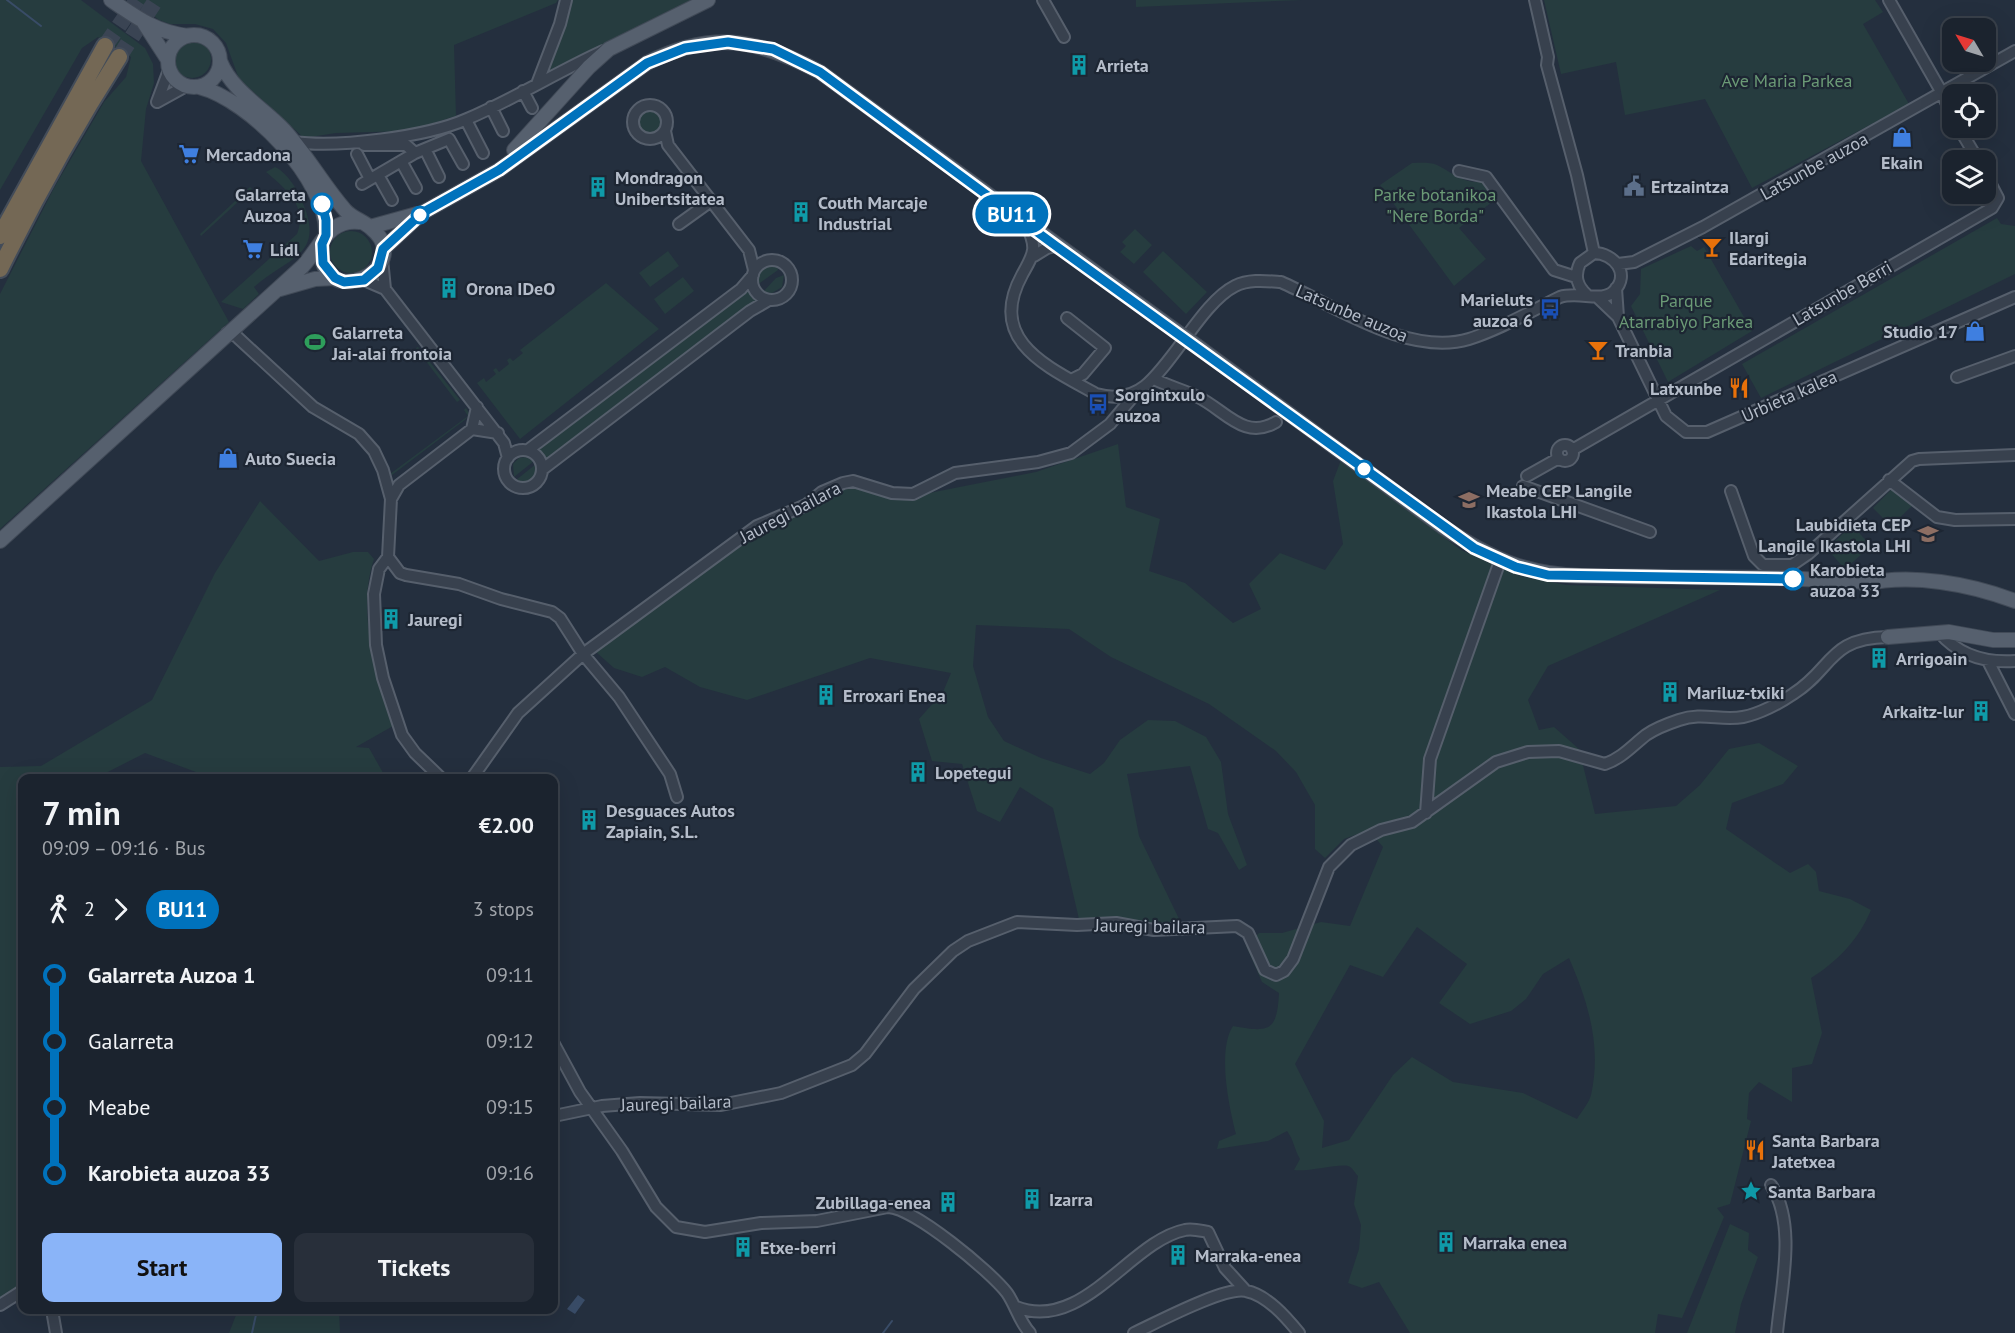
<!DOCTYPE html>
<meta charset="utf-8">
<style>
body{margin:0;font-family:"PT Sans",sans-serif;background:#282f3a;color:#f1f3f6;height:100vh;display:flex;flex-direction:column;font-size:22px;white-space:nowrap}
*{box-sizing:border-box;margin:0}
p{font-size:20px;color:#a0a4aa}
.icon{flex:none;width:33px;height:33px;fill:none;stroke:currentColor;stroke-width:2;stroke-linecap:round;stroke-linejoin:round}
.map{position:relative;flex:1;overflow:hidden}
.sheet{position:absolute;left:18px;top:774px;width:540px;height:540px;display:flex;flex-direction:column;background:#1b232e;border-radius:12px;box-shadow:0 6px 24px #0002,0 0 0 2px #39404a}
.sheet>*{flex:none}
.badge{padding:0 12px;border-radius:20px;font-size:21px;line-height:39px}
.needle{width:39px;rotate:308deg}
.tools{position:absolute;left:1942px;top:18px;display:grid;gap:12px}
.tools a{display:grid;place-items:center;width:54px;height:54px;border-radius:12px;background:#1b232e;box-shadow:0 6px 24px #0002,0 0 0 2px #39404a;font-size:30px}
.map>.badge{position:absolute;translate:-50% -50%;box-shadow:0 0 0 3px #fff}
.legs{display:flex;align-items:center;gap:9px;height:66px;padding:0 24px;font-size:20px}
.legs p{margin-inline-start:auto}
.overview{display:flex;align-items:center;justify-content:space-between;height:102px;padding:0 24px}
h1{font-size:33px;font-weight:600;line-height:45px}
.button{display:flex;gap:12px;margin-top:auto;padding:12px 24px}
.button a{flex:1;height:69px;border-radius:12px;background:#8ab4f8;color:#111;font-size:24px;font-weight:600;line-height:69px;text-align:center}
.button a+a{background:#282f3a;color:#f1f3f6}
ul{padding:0 24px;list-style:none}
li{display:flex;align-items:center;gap:21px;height:66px;font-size:22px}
li i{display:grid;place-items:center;width:9px;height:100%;margin:0 8px;background:currentColor}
li i::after{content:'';width:15px;height:15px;margin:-8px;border:4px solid;border-radius:50%;background:#1b232e}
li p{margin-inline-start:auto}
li:first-child i{background:linear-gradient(#0000 50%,currentColor 0)}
li:last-child i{background:linear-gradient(currentColor 50%,#0000 0)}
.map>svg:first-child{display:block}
</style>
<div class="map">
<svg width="2015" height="1333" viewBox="0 0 2015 1333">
<rect width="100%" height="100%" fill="#242f3e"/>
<path fill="#263c3f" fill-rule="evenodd" d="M0 0H81L145 48 153 64 154 83 146 109 141 161 229 322 0 529V294L54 188 104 102 126 77 131 57 98 37 82 48 0 190Z
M133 0H558L556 3 454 45 456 116 409 131 336 133 304 138 239 79 226 43 213 29 195 24H170L159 20Z
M570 0H695L548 72 565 28Z
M1136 0H1302L1136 7Z
M1544 0H1875L1883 12 1863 24 1909 104 1752 188 1705 99 1625 115 1616 62 1561 74Z
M173 59a19 19 0 1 1 38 0a19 19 0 1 1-38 0Z
M639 122a11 11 0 1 1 22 0a11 11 0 1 1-22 0Z
M1412 163C1420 163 1430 162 1437 165 1453 173 1467 187 1487 180L1492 187 1489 191 1497 198 1459 228 1486 259 1454 286 1380 185Z
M275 167C285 171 297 188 301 199 327 256 289 256 254 287L259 294 243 309 221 302 297 234C308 206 286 189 266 172Z
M250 187 252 189 201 236 200 234Z
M1997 218 2001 224 2015 226V274L1761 398 1742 364Z
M1135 229 1152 245 1134 264 1120 252 1126 246 1122 242Z
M330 252a21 21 0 1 1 42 0a21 21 0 1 1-42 0Z
M1691 246 1697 251 1704 247 1752 331 1668 382 1631 306 1640 294 1641 269Z
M668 251 679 266 650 287 639 273Z
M1163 251 1207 292 1186 314 1143 272Z
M767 265H777L778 270 757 285 759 271Z
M784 275 782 287 772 293 763 292 776 278Z
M683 277 694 291 665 314 654 299Z
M606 283 659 329 520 439 477 383 484 378 486 382 496 374 493 370 496 368 499 372 509 364 507 360 510 358 513 361 523 353 520 350Z
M748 288 758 301 548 462 538 449Z
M418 347 460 400 457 402 416 348Z
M466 408 469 413 466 419 392 475 390 474 468 416 464 410Z
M1118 444 1126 507 1160 519 1149 571 1185 583 1233 623 1261 609 1249 584 1280 553 1325 570 1343 544 1333 481 1341 460 1461 550 1520 576 1566 585 1720 590 1548 666 1528 700 1539 730 1554 727 1579 749 1595 814 1676 806 1700 785 1729 749 1759 743 1798 766 1783 784 1732 803 1726 829 1790 873 1808 864 1816 872 1819 891 1850 899 1871 910C1859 939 1838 961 1811 978L1822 1033 1812 1064 1792 1068V1102L1759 1082 1749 1093 1747 1119 1751 1121 1730 1204 1717 1208 1724 1217 1682 1318 1658 1314 1655 1333H1410L1379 1282 1362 1288 1348 1283 1359 1249 1361 1225 1354 1204 1358 1176C1355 1173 1352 1167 1348 1166 1341 1163 1308 1172 1294 1170L1300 1159C1294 1149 1294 1140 1287 1131L1268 1141 1217 1149 1219 1141 1236 1134C1229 1107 1217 1050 1233 1026 1270 1033 1277 1031 1279 993L1262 982 1246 946 1259 933H1282L1321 922 1350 926 1383 847 1369 830 1344 839 1325 858 1315 849V805L1296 772 1276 751 1209 704 1111 657 1069 629 976 625 973 666 988 717 1004 741 1041 758 1090 774 1104 763 1120 740 1148 720 1175 721 1206 737 1221 762 1228 814 1247 865 1239 870 1218 833 1208 829 1190 766 1127 774 1139 836 1182 925 1163 927 1120 918 1079 919 1053 808 1020 787 1000 822 977 811 962 764 932 761 919 719 943 692 951 673 870 658 747 700 700 687 665 667 642 677 614 668 596 652 751 537 773 525 808 512 838 491 853 485 914 496 1036 472ZM1417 927 1467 964 1439 1003 1470 1024 1511 1011 1526 999 1543 974 1569 958C1588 1002 1602 1046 1591 1095 1589 1103 1581 1112 1577 1119L1523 1093 1453 1082 1412 1057 1393 1075 1349 1140 1322 1148 1324 1121 1295 1064 1350 965 1383 977Z
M526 457 534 461 514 477 513 464 519 458Z
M536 464 537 474 532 480 523 484 516 480Z
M1894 487 1912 506 1891 526 1873 508Z
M260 501 319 561 353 552H368L374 559C356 613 377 674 393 726L356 747 369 748 386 778H212L145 753 96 778H22V1284L6 1297 0 1299V767L41 766 152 700 215 573Z
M1852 525 1871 546 1845 569 1827 549Z
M1730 1224 1749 1233 1748 1250 1758 1257 1741 1304 1735 1333H1687Z
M238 1310H339L340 1333H229Z"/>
<path fill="#394c67" d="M578 1295 585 1300 575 1314 567 1309Z"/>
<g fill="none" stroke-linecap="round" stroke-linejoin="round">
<path stroke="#394c67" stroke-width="2" d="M7 0 41 26
M252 1333 257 1310
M883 1333 892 1321"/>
<path stroke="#3a4453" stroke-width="16" stroke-dasharray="16 8" stroke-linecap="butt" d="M105 46 137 0
M119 57 156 0"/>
<g stroke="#565f6c" stroke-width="14">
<path id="minor" d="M1043 0 1064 37
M1535 0 1548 57 1547 65 1577 175 1594 253
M1889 0 1942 93 1953 118
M537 84 560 24 566 0
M523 91 532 108
M157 102 169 70
M157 102 186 86
M633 122a17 17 0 1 1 34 0a17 17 0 1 1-34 0Z
M491 107 503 131
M466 120 483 153
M1959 128 1978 160
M665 131 668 145 749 250 754 270
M294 142C338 148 426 137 467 119 514 99 557 72 603 51
M364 145H406L415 153
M425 149 439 177
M357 154 370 179
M401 161 416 188
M1459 171 1486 177 1554 270 1576 277
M378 175 392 200
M362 184 415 153 449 139 463 164
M679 224 711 201
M1026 224C1038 249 1034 253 1022 275 986 341 1048 367 1096 394 1114 399 1130 398 1145 386 1175 361 1203 302 1235 286 1249 279 1266 281 1281 282 1335 306 1409 357 1469 339 1501 329 1531 311 1560 297 1579 291 1603 303 1614 291 1631 274 1614 253 1594 253L1580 263C1574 276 1577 286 1587 295
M1034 256 1047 248 1056 246
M382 259 385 289
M752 280a20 20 0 1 1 40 0a20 20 0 1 1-40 0Z
M1618 264 1634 262 1703 227 2015 51
M364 280 385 289 504 443 508 458
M1616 288 1618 317 1666 416 1686 432H1707L2015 297
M1597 297 1618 317
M1067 318 1105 348 1083 374 1071 380
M227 333 236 336 313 407 359 434 374 451 383 470 391 499 388 557 379 569 374 594 376 645 383 678 402 735 415 753 441 778
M1957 377 2015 356
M1154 379C1168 386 1183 390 1198 397 1225 410 1244 441 1276 422
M472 429 498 433
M1557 453a8 8 0 1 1 16 0a8 8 0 1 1-16 0Z
M504 469a19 19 0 1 1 38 0a19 19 0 1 1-38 0Z
M528 450 741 289 753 275
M1572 450 1992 208 1998 198 1986 175
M543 469 750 311 769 300
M1527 476 1559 458
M1889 480 1937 517 1955 520 2015 519
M1523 486 1650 532
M1731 491 1754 556 1763 565H1792L1808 554 1912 461 1919 459 2015 455
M391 499 399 485 472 429 477 407
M388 557 400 573 406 575 459 584 501 599 552 612 560 618 583 654 619 697 670 774 677 797
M1939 632C1959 656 1986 663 2015 661
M1988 661 2015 714
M472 778 518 713 583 654 757 526 806 505 822 492 843 483 853 481 892 493 913 494 955 473 1038 462 1071 453 1110 424 1136 393
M1426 813 1430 759 1500 561
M554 1044 580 1092 622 1151 656 1207 676 1227 705 1232 761 1223 817 1221 888 1207C914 1208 990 1271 1007 1293 1016 1306 1019 1321 1030 1333
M554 1116 602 1106 640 1103 721 1105 781 1093 852 1065 865 1054 914 989 953 951 968 941 1017 922 1077 925 1116 923 1154 930 1237 926 1248 933 1265 970 1276 975 1284 971 1293 959 1329 867 1351 845 1381 830 1412 822 1496 762 1528 752 1559 751 1605 764C1622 758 1632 746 1646 735 1656 728 1667 724 1679 720 1702 712 1721 721 1743 717 1759 714 1780 703 1793 694 1833 669 1828 638 1888 637
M1771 1185C1797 1224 1781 1288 1777 1333
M0 1305 22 1291
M1016 1307C1083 1333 1130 1241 1185 1230 1192 1228 1202 1231 1208 1232L1225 1268 1245 1290
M52 1310 56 1333
M1134 1333C1156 1323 1225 1286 1246 1291 1267 1295 1286 1317 1299 1333"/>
</g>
<g stroke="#414a57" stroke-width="16">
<path id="major" d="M111 0C137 18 156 32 188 36
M144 23 168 60
M168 61a26 26 0 1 1 52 0a26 26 0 1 1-52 0Z
M220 61C232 91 262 107 284 130 307 155 323 185 345 210 352 218 363 221 371 228 420 268 315 317 322 244
M199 87C250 100 328 180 326 235
M514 150 589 67 609 49 708 0
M370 227 417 214
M383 249 422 213 499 170 647 63C712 30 758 39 820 72L1176 331
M280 289 315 279 335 278
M1197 346 1443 527C1490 558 1524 574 1581 576L1780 578 1871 582
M0 541 303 266C321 246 329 218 360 222
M1864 584C1912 573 1970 584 2015 601
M1888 637 1949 632 1993 640H2015"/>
</g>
<g stroke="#434c59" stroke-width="20">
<path id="highway" d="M0 236 105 46
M0 269C36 196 75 126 119 57"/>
</g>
<use href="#minor" stroke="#38414e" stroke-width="10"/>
<use href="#major" stroke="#56606e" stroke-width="14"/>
<use href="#highway" stroke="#746855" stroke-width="16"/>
<g stroke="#414a57" stroke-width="16" stroke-linecap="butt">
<path id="major-bridge" d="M1176 331 1197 346"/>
</g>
<use href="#major-bridge" stroke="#56606e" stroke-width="14"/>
</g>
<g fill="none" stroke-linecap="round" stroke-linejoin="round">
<g stroke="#fff" stroke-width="14">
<path id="line-1" d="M322 204 326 220V235L322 244 323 263 335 278 344 282 364 280 378 268 383 249 422 213 499 170 647 63 685 48 728 42 773 49 820 72 1056 246 1474 548 1516 567 1548 575 1793 579"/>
</g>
<use href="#line-1" stroke="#0072bc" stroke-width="9"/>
</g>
<defs>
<g id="building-bare" transform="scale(1.62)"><path d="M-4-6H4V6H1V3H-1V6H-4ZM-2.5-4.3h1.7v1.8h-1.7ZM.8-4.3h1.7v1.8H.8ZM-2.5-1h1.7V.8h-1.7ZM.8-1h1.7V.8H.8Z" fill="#0f9aa8" stroke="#1d2633" stroke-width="2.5" paint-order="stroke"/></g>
<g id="shop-bare" transform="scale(1.62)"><path d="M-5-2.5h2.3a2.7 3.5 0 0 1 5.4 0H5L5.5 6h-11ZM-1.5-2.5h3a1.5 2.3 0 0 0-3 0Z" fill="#3f7fe0" stroke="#1d2633" stroke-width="2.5" paint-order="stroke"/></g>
<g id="supermarket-bare" transform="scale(1.62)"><path d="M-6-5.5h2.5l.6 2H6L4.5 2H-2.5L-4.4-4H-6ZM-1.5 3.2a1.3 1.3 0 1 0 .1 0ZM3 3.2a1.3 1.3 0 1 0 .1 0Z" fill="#3f7fe0" stroke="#1d2633" stroke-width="2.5" paint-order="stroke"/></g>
<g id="civic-bare" transform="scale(1.62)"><path d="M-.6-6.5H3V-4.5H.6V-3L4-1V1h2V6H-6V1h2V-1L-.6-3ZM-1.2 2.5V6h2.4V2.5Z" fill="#5c6f8a" stroke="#1d2633" stroke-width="2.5" paint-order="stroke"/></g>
<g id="bar-bare" transform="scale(1.62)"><path d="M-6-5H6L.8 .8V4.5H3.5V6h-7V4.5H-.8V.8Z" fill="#e8710a" stroke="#1d2633" stroke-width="2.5" paint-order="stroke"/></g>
<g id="bus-bare" transform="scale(1.62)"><path d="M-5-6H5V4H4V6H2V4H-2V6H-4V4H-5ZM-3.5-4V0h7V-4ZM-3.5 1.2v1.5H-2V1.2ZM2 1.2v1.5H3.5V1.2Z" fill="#1a4fb4" stroke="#1d2633" stroke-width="2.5" paint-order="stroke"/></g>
<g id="stadium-bare" transform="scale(1.62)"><path d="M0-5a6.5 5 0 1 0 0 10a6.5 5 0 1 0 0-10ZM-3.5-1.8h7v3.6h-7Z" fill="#2e9e5b" stroke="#1d2633" stroke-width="2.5" paint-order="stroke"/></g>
<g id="restaurant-bare" transform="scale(1.62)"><path d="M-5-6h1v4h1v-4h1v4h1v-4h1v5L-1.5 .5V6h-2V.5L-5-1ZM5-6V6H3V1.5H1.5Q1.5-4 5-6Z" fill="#e8710a" stroke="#1d2633" stroke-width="2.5" paint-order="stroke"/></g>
<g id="school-bare" transform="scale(1.62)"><path d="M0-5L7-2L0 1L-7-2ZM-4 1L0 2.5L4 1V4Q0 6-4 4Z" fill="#8d6e63" stroke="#1d2633" stroke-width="2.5" paint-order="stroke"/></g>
<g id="sight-bare" transform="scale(1.62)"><path d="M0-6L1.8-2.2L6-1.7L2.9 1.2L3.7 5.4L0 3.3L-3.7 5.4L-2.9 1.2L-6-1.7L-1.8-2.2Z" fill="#0f9aa8" stroke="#1d2633" stroke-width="2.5" paint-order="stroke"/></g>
</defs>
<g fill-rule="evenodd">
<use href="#building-bare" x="1079" y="65"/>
<use href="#shop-bare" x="1902" y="137"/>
<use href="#supermarket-bare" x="189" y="154"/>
<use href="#civic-bare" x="1634" y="186"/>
<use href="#building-bare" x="598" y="187"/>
<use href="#building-bare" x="801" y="212"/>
<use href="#bar-bare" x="1712" y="247"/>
<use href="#supermarket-bare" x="253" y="249"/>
<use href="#building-bare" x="449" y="288"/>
<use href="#bus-bare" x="1550" y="309"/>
<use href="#shop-bare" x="1975" y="331"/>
<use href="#stadium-bare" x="315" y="342"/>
<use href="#bar-bare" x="1598" y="350"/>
<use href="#restaurant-bare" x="1739" y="388"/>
<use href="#bus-bare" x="1098" y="404"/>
<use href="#shop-bare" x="228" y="458"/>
<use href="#school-bare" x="1469" y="500"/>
<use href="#school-bare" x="1928" y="534"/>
<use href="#building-bare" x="391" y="619"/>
<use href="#building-bare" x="1879" y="658"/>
<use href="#building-bare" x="1670" y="692"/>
<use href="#building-bare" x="826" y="695"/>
<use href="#building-bare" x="1981" y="711"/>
<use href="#building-bare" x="918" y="772"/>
<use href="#building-bare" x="589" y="820"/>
<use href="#restaurant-bare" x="1755" y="1150"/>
<use href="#sight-bare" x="1751" y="1191"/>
<use href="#building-bare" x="1032" y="1199"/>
<use href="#building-bare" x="948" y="1202"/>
<use href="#building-bare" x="1446" y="1242"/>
<use href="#building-bare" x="743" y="1247"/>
<use href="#building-bare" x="1178" y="1255"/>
</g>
<g fill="#fff" stroke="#0072bc" stroke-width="3">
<circle cx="322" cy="204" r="10"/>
<circle cx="420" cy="215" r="8"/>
<circle cx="1364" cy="469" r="8"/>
<circle cx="1793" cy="579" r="10"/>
</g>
<g text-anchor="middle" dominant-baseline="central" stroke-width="4.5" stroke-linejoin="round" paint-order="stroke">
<g font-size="18" font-weight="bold" fill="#b4bcc9" stroke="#1d2633" text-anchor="start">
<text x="1096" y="65">Arrieta</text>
<text x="206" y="154">Mercadona</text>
<text x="1902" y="162" text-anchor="middle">Ekain</text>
<text x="615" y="177">Mondragon<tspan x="615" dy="21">Unibertsitatea</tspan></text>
<text x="1651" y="186">Ertzaintza</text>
<text x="818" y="202">Couth Marcaje<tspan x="818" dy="21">Industrial</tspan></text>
<text x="1729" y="237">Ilargi<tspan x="1729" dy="21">Edaritegia</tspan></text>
<text x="270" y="249">Lidl</text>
<text x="466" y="288">Orona IDeO</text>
<text x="1533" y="299" text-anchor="end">Marieluts<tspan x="1533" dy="21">auzoa 6</tspan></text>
<text x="1958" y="331" text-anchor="end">Studio 17</text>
<text x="332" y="332">Galarreta<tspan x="332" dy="21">Jai-alai frontoia</tspan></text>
<text x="1615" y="350">Tranbia</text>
<text x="1722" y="388" text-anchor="end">Latxunbe</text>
<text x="1115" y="394">Sorgintxulo<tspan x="1115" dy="21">auzoa</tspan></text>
<text x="245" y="458">Auto Suecia</text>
<text x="1486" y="490">Meabe CEP Langile<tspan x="1486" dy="21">Ikastola LHI</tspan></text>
<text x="1911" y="524" text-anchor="end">Laubidieta CEP<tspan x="1911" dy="21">Langile Ikastola LHI</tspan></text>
<text x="408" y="619">Jauregi</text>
<text x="1896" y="658">Arrigoain</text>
<text x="1687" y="692">Mariluz-txiki</text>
<text x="843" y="695">Erroxari Enea</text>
<text x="1964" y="711" text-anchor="end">Arkaitz-lur</text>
<text x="935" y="772">Lopetegui</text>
<text x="606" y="810">Desguaces Autos<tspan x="606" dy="21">Zapiain, S.L.</tspan></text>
<text x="1772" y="1140">Santa Barbara<tspan x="1772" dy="21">Jatetxea</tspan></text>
<text x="1768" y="1191">Santa Barbara</text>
<text x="1049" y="1199">Izarra</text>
<text x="931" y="1202" text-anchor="end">Zubillaga-enea</text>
<text x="1463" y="1242">Marraka enea</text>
<text x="760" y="1247">Etxe-berri</text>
<text x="1195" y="1255">Marraka-enea</text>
</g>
<g font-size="18" fill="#6b9a76" stroke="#1d2633">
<text x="1787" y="80">Ave Maria Parkea</text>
<text x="1435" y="194">Parke botanikoa<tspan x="1435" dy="21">"Nere Borda"</tspan></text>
<text x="1686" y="300">Parque<tspan x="1686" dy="21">Atarrabiyo Parkea</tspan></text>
</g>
<g font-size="18" fill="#b4bcc9" stroke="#1d2633">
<text transform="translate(1814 166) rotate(-29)">Latsunbe auzoa</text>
<text transform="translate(1842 293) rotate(-30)">Latsunbe Berri</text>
<text transform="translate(1352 313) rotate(23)">Latsunbe auzoa</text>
<text transform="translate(1789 396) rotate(-24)">Urbieta kalea</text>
<text transform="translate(790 512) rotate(-28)">Jauregi bailara</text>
<text transform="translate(1150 926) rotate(1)">Jauregi bailara</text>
<text transform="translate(676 1103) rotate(-2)">Jauregi bailara</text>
</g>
<g font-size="18" font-weight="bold" fill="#b4bcc9" stroke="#1d2633" text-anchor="end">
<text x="306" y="194">Galarreta<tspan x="306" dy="21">Auzoa 1</tspan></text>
<text x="1810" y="569" text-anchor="start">Karobieta<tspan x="1810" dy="21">auzoa 33</tspan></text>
</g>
</g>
</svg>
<div class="tools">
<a><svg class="needle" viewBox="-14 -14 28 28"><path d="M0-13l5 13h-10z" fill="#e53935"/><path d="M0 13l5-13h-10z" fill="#a0a4aa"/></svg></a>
<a><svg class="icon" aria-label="locate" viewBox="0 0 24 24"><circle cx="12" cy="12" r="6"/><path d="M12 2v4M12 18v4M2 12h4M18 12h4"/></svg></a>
<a><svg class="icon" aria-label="layers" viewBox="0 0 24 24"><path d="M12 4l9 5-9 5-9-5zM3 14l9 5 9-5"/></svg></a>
</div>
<b class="badge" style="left:1012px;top:214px;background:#0072bc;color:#fff">BU11</b>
<section class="sheet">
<div class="overview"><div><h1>7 min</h1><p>09:09 – 09:16 · Bus</p></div><b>€2.00</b></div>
<div class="legs"><svg class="icon" aria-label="walk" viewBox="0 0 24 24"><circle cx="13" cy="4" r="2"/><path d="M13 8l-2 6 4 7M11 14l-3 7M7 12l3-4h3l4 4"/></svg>2<svg class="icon" aria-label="forward" viewBox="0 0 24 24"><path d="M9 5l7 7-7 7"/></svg><b class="badge" style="background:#0072bc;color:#fff">BU11</b><p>3 stops</p></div>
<ul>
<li><i style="color:#0072bc"></i><b>Galarreta Auzoa 1</b><p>09:11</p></li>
<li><i style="color:#0072bc"></i><span>Galarreta</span><p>09:12</p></li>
<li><i style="color:#0072bc"></i><span>Meabe</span><p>09:15</p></li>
<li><i style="color:#0072bc"></i><b>Karobieta auzoa 33</b><p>09:16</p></li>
</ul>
<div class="button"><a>Start</a><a>Tickets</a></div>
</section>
</div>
